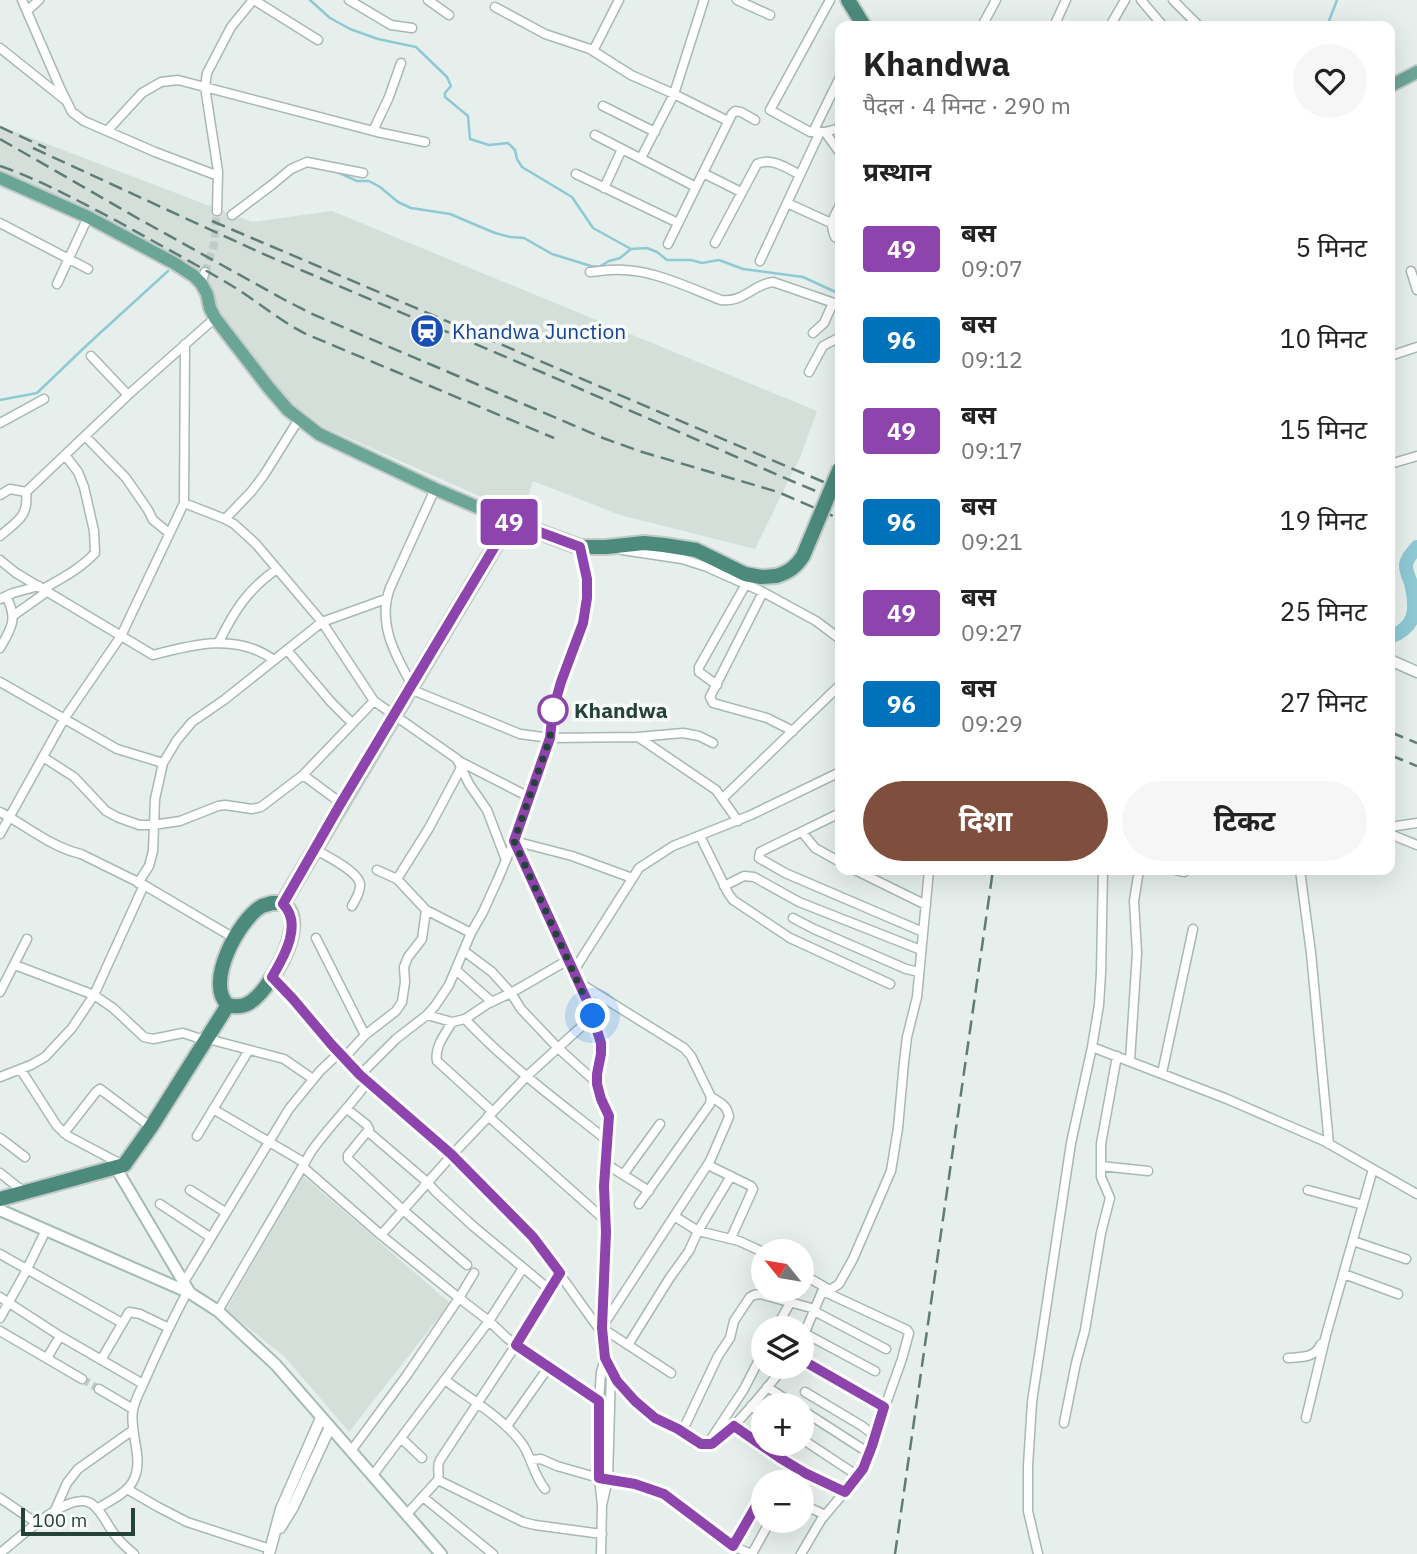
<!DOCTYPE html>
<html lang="hi">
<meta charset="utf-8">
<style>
body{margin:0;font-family:"IBM Plex Sans","Noto Sans Devanagari",sans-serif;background:#f6f6f6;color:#222;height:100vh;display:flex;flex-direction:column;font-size:26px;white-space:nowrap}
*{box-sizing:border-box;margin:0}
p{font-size:23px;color:#767676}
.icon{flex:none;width:38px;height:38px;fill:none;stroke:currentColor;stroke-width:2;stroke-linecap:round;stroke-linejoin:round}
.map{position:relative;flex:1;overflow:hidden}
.details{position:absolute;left:835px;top:21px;width:560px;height:854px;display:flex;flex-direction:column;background:#fff;border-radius:14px;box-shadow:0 7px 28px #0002}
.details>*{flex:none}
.badge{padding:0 14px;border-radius:5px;font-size:24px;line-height:46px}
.needle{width:46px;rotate:300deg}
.tools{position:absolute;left:751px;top:1239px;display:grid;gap:14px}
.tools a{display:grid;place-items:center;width:63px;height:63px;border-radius:50%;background:#fff;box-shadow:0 7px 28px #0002;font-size:35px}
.scale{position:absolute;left:21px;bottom:18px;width:114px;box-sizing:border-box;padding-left:7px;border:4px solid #24423a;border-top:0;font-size:19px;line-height:24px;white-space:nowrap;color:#24423a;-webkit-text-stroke:5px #f7fbf9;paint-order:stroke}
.you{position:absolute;width:35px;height:35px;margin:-18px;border:5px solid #fff;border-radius:50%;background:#1a73e8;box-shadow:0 0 0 10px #1a73e833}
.map>.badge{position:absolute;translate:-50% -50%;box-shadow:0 0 0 4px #fff}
h2{padding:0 28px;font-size:26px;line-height:63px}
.round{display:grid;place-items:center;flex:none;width:74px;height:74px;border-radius:37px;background:#f6f6f6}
.summary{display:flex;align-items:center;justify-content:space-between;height:119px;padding:0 28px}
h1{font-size:33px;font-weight:700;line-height:52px}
.button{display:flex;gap:14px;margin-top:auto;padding:14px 28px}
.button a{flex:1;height:80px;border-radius:42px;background:#804e3d;color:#fff;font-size:28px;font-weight:700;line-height:80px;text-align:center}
.button a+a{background:#f6f6f6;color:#222}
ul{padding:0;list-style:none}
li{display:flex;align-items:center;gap:21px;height:91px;padding:0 28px}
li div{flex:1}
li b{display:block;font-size:26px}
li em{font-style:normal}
li .badge{min-width:77px;font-weight:700;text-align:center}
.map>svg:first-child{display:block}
</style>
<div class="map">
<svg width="1417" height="1554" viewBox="0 0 1417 1554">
<rect width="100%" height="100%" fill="#e6efeb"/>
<path fill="#d4dfda" d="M0 126 252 222 332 211 817 411 801 455 755 549 620 515 533 481 522 515 324 427 283 396 250 356 213 306 208 280 72 203 13 178 0 174Z
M303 1176 450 1303 349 1432 285 1357 226 1310Z"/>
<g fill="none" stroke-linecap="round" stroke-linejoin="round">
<path stroke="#8ec9d4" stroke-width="2.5" d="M310 0 330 18 350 29 378 39 416 47 447 77 451 86 445 93V97L468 116 470 139 489 145 508 143 515 150 517 159 522 167 572 197 593 228 631 249 647 248 657 252 667 260H691L702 263 719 260 743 269 803 277 840 294
M1327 26 1337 0
M335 171 357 181H369L380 187 398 202 411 208 450 214 495 233 510 237 524 238 552 254 591 266 599 267 609 261 620 258 631 249
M0 400 37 393 87 345 168 271"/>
<path stroke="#8ec9d4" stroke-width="14" d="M1390 637C1417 627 1417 609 1411 583 1409 578 1406 571 1406 566 1406 559 1413 552 1417 547"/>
<path stroke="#bfccc8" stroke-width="8" stroke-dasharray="8 4" stroke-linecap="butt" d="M205 272 214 245 217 211
M82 1379 99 1389"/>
<g stroke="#a8b8b2" stroke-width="11">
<path id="minor" d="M22 0 61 90 72 112 84 121 155 152 213 174H217L218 171 205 87 207 73 231 27 253 0
M254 0 318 40
M349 0 391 25 412 28
M428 0 449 15
M737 0 770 15
M830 0 770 110 810 132H825L840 128
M1141 0 1163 26
M1173 0 1199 26
M495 7 545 34 590 49 631 75 674 94 728 121
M27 11 39 0
M982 26 996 0
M1054 26 1066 0
M1110 26 1125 0
M0 48 64 99
M593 51 619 0
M603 106 655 132
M107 131 142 93 161 82 178 80 377 132 425 142
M373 131 389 97 401 63
M813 132 840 77
M825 132 840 153
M595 135 696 187
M641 158 674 94 704 0
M703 173 741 192
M576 174 678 223
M604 188 622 149
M787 203 831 223
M840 205C833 219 829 222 835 237L840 240
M217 211 218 171
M232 215 273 184 291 169 307 162 363 173
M0 223 88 269
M715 243 757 164C771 157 787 168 800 175
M668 244 732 114 735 111 741 112 755 120
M760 261 820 132
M1411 271 1417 290
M590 272C601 271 613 269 624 270 656 271 692 289 721 300 744 303 753 284 773 282L840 305
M201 283 205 272
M57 284 88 217
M813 333 824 323 833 303
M91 356 128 395
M1390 356 1417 347
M809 372 823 346 840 337
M0 423 44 399
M85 436 126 478 148 510 153 520 169 533
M1390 464 1417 456
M26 492 128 395 215 318
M0 495 10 489 26 492
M184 503 225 519 234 524 256 544 322 622 374 701 457 759 469 784 487 810 506 860
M225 519 251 492 264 475 299 419
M0 536C17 521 29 517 26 492
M622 550 682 559 707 567 763 592 816 621 840 639
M0 560 16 573 153 655C194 644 237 633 274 660
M43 589C62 578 80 569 95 553L94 531 84 487 78 472 65 455
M763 592 710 697 713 703 767 718 793 731
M0 599 13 593 39 586
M14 615 48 591
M219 642C234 611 248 589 277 569
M0 648C12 627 18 619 6 596
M287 650 331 702 352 723
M0 682 117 749 163 763
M412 685C395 655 377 623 390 588L435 489
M717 685 699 672V667L746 584
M410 689 520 734 550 738 638 737 683 733 699 736 713 743
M638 737 716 790 738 821
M43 757 74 777 106 811 117 817 139 825H153L180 821 218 806 225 805 252 809 261 807 303 775 374 701
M457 760 529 797
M303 775 341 803
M723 798 840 685
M0 812C27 826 51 847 81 854L144 885 94 995 72 1028 45 1057 31 1065 0 1077
M840 813 760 852 759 858 785 873 923 932
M1390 827 1417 823
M802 832 815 848 840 862
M0 834 64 719 121 636 184 503 185 344
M1390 834 1417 845
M700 836 728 893 733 900 790 938 890 984
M514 841 589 1005 601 1043V1054L598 1074V1084L602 1099 609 1116 604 1186 606 1232 602 1333 605 1358 611 1371 608 1479 602 1505
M514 841 572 856 632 878
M314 849C325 855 358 871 360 884 361 892 355 900 352 906
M377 870 397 879 426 910 471 933
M855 870 926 905
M1175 870 1184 872
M1300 870 1311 953 1329 1144
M397 879 429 828 461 768
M138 883 149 866 153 851 155 799 163 763 177 740 192 722 224 700 322 622 386 599
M144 885 234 938
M724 886 744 876 754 877 799 902 921 950
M793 918 814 929 906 969 919 972
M316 938 365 1035
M464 951 492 972 511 993 521 1009 558 1048 598 1084
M15 965 94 995 113 1008 144 1037 153 1039 183 1033 198 1038 208 1039 284 1059 313 1079
M456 970 492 1002
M573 972 639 868 673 846 751 815 840 772
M272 977 360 1075 451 1154 533 1237 602 1333
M578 982 684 1048 691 1056 711 1097 710 1104 639 1204
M0 992 27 939
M427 1015 452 1022 465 1019 489 1003 511 993 568 960
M465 1019C508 1065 559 1102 608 1141
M452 1022C446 1033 434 1047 437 1061L493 1112
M1092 1047 1227 1099 1324 1141 1417 1194
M344 1058 365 1035 396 1011 402 1002 405 982 404 967 408 957 422 939 426 910
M1130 1061 1137 953 1134 901 1139 870
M21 1070 57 1126 68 1136 121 1164
M1162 1073 1193 929
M360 1075 396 1039 427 1015 435 1006 449 985 471 933 483 912 498 879 514 841 550 738 553 710 561 682 583 623 587 598V579L580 547
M213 1109 305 1163
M347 1109 367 1125 369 1129V1133
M488 1116 606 1221
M64 1133 96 1092 100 1089 151 1127
M197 1136 249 1050
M0 1138 25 1157
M606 1164 649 1191
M708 1165 751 1186 753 1189 731 1238
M1101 1166 1148 1171
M303 1167 381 1235 459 1298 407 1375 351 1451
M0 1173 24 1192
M623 1175 660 1124
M190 1190 225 1212
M1308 1190 1363 1205
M160 1204 210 1237
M674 1216 698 1231 739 1241 763 1252
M381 1235 452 1155 526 1077 593 1016
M1353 1241 1406 1259
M0 1254 122 1323
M467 1265 403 1210 348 1159V1155L366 1133H369L372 1135 427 1182 437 1193 473 1226 550 1290
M474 1273 459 1298 489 1321 507 1338 538 1361 599 1401
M802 1274 830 1290 839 1284 853 1259 891 1171 898 1128 904 1062 907 1037 917 997 929 870
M1344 1274 1398 1294
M184 1282 289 1109 320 1071 339 1053
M823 1291 907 1330 909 1333 902 1359 873 1440
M0 1297 60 1336 143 1384
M218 1311 311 1152C328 1127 351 1106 368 1081
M814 1311 886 1349
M0 1318 24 1275 46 1230
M604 1324 710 1161 729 1117C727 1105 721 1103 711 1097
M602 1328 671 1373
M776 1328 790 1303
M0 1331 82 1379
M804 1333 875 1371
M802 1339 824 1287
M628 1345 669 1279 689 1251 698 1231 731 1176
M47 1358 60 1336
M1288 1358C1302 1357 1315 1358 1321 1344
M101 1360 129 1312 140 1314 169 1328
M802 1360 884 1407
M611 1371C628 1398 648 1415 676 1428 685 1432 694 1443 704 1445 722 1448 771 1382 784 1367
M445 1380C469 1398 506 1420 523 1445 532 1459 534 1476 545 1489
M767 1387 795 1405
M99 1389 133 1409
M751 1406 763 1414
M802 1410 869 1453
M1306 1418 1326 1335 1373 1169
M1064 1423 1076 1363 1085 1330 1101 1233 1110 1198 1101 1177V1144L1117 1056
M507 1426 548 1368
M734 1426 780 1458 805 1473 845 1492
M682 1432 718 1356 730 1338 734 1321 750 1297 754 1295 760 1294 815 1309
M401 1438 422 1458
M802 1439 858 1476
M707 1445 744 1389 763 1352
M531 1460 541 1459 557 1466 599 1478 635 1484 664 1494 733 1546 751 1554
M373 1475 489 1321 523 1268
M438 1480 523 1522 535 1525 602 1534
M127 1489 158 1507 187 1522 270 1549
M423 1497 493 1554
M0 1498 38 1524
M802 1504 825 1515
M97 1509C109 1501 128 1493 134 1479 144 1457 129 1433 133 1410 135 1400 141 1389 145 1380 158 1350 172 1321 187 1292
M55 1510 67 1483 78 1469 133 1430
M407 1514 438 1480C440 1473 436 1467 440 1460L516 1345 560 1274
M733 1546 763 1494
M0 1553C18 1540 70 1488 92 1504 102 1511 107 1525 115 1535 120 1542 127 1548 134 1554
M601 1554 602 1505 599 1478V1401L601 1372 605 1358
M752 1554 770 1521
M801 1554 821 1520 858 1476 869 1453 873 1440 871 1433 862 1426 805 1392
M1038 1554 1028 1511V1466L1032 1402 1071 1143 1092 1047 1099 1005 1101 973 1103 870"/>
</g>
<g stroke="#a8b8b2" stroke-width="13">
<path id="tertiary" d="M1390 660 1417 672
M280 1528 293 1507 330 1427
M269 1554 281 1509 321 1418"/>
</g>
<g stroke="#a4bbb3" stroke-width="14">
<path id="secondary" d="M116 1168 190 1293
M0 1210 190 1293 218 1311 276 1365 441 1554"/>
</g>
<g stroke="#c2cac8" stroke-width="16">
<path id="primary" d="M1390 86 1417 72
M0 178 88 217 174 263 194 276 201 283 207 294 210 308 215 318 269 388 288 410 319 434 435 489 510 521"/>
</g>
<g stroke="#c2cac8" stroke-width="18">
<path id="trunk" d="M848 0 864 26
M272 903H283C285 906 289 909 290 912 301 935 269 991 249 1003 242 1007 235 1007 228 1005 204 984 239 919 262 906 265 905 269 904 272 903Z
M283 903 510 521 580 547H606L644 543 664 545 696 550 745 574 761 577 776 576
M0 1199 124 1165 151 1127 228 1005"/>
</g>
<use href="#minor" stroke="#fff" stroke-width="8"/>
<use href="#tertiary" stroke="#fff" stroke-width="10"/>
<use href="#secondary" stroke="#fff" stroke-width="10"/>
<use href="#primary" stroke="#6aa596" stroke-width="12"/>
<use href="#trunk" stroke="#4c8a7c" stroke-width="14"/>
<path stroke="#5f7d75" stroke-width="2.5" stroke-dasharray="14 7" stroke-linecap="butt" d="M0 127 46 148
M0 139 139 219 283 299 310 313 603 438 639 451 778 492 840 519
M33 148 261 253 546 374 794 482 840 501
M0 166C41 180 78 201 117 221 156 243 196 264 234 287 258 302 280 321 306 334L554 438
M212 221 840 489
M1390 732 1417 743
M1390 755 1417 766
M895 1554 993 870"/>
<g stroke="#c2cac8" stroke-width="18" stroke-linecap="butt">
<path id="trunk-bridge" d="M776 576C789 572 796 567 803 556L840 468"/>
</g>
<use href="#trunk-bridge" stroke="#4c8a7c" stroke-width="14"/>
</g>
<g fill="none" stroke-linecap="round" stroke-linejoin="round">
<g stroke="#fff" stroke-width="16">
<path id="line" d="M763 1494 733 1546 664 1494 635 1484 599 1478V1401L516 1345 560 1273 533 1237 451 1154 360 1075 331 1044 293 999 272 977C284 957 303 924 283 904L341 803 510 521 580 547 587 579V598L583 623 561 682 553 710 550 738 514 841 589 1005 601 1043V1054L597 1074V1084L601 1099 609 1116 604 1186 606 1232 602 1328 605 1358 617 1381 635 1401 655 1418 678 1429 701 1444H712L734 1426 780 1458 805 1473 845 1492 863 1469 872 1446 884 1407 802 1360"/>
</g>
<use href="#line" stroke="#8e44ad" stroke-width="10"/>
<path stroke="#24423a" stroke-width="7" stroke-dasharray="0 12.6" d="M553 710 550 738 514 841 593 1016"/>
</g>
<defs>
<g id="station-disc" transform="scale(1.75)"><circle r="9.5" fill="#1a4fb4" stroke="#f7fbf9"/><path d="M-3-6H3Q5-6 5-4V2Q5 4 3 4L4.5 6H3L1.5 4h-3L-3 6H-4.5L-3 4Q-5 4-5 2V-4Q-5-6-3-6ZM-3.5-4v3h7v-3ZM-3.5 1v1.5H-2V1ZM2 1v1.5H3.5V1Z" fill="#fff"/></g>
</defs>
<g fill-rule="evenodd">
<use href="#station-disc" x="427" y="331"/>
</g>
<circle fill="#fff" stroke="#8e44ad" stroke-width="3.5" cx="553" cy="710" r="14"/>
<g text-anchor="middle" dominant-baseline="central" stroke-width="7" stroke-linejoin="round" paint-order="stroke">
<g font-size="21" fill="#164399" stroke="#f7fbf9" text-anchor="start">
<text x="452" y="331">Khandwa Junction</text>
</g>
<g font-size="21" font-weight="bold" fill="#24423a" stroke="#f7fbf9" text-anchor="start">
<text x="574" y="710">Khandwa</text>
</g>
</g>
</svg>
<div class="tools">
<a><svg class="needle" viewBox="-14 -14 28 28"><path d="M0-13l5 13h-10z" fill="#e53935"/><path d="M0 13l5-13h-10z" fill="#767676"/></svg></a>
<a><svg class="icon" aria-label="layers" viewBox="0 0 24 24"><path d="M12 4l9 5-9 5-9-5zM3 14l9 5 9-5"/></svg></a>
<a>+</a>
<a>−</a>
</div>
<div class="scale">100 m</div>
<div class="you" style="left:593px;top:1016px"></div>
<b class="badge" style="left:509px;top:522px;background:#8e44ad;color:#fff">49</b>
<section class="details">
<div class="summary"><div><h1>Khandwa</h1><p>पैदल · 4 मिनट · 290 m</p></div><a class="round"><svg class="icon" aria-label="heart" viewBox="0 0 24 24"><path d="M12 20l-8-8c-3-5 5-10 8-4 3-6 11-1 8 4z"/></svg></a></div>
<h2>प्रस्थान</h2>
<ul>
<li><span class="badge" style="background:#8e44ad;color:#fff">49</span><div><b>बस</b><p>09:07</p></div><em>5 मिनट</em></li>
<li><span class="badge" style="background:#0072bc;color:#fff">96</span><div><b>बस</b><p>09:12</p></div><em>10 मिनट</em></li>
<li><span class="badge" style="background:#8e44ad;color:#fff">49</span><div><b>बस</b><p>09:17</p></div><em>15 मिनट</em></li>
<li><span class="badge" style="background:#0072bc;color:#fff">96</span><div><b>बस</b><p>09:21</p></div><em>19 मिनट</em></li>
<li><span class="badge" style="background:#8e44ad;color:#fff">49</span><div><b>बस</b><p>09:27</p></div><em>25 मिनट</em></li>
<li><span class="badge" style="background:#0072bc;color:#fff">96</span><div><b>बस</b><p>09:29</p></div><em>27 मिनट</em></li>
</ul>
<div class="button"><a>दिशा</a><a>टिकट</a></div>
</section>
</div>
